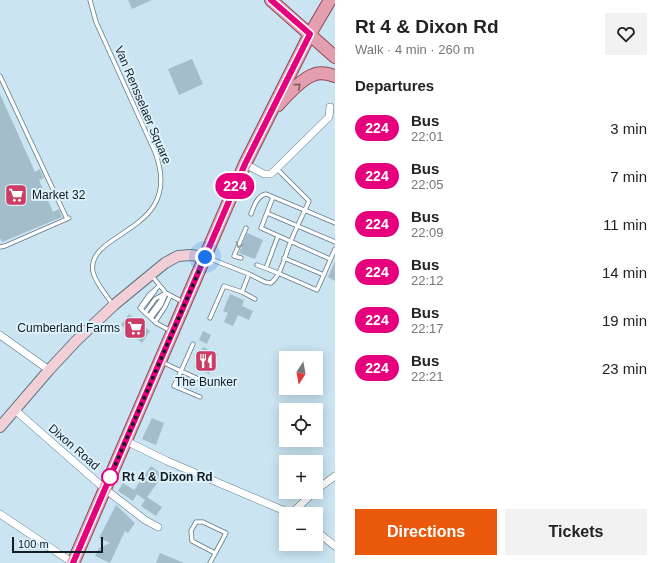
<!DOCTYPE html>
<meta charset="utf-8">
<style>
body{margin:0;font-family:Arial,sans-serif;background:#f2f2f2;color:#222;height:100vh;display:flex;flex-direction:column;font-size:15px;white-space:nowrap}
*{box-sizing:border-box;margin:0}
p{font-size:13px;color:#767676}
.icon{flex:none;width:22px;height:22px;fill:none;stroke:currentColor;stroke-width:2;stroke-linecap:round;stroke-linejoin:round}
.map{position:relative;flex:1;overflow:hidden}
.drawer{display:flex;flex-direction:column;background:#fff;width:332px}
.drawer>*{flex:none}
.badge{padding:0 8px;border-radius:13px;font-size:14px;line-height:26px}
.needle{width:26px;rotate:191deg}
.buttons{position:absolute;left:279px;top:351px;display:grid;gap:8px}
.buttons a{display:grid;place-items:center;width:44px;height:44px;border-radius:0px;background:#fff;box-shadow:0 2px 10px #0003;font-size:20px}
.scale{position:absolute;left:12px;bottom:10px;width:91px;box-sizing:border-box;padding-left:4px;border:2px solid #141d22;border-top:0;font-size:11px;line-height:14px;white-space:nowrap;color:#141d22;-webkit-text-stroke:3px #dcf1fc;paint-order:stroke}
.you{position:absolute;width:20px;height:20px;margin:-10px;border:3px solid #fff;border-radius:50%;background:#1a73e8;box-shadow:0 0 0 6px #1a73e833}
.map>.badge{position:absolute;translate:-50% -50%;box-shadow:0 0 0 2px #fff}
h2{padding:0 20px;font-size:15px;line-height:36px}
.round{display:grid;place-items:center;flex:none;width:42px;height:42px;border-radius:0px;background:#f2f2f2}
.head{display:flex;align-items:center;justify-content:space-between;height:68px;padding:0 20px}
h1{font-size:19px;font-weight:600;line-height:30px}
.action{display:flex;gap:8px;margin-top:auto;padding:8px 20px}
.action a{flex:1;height:46px;border-radius:0px;background:#ea580c;color:#fff;font-size:16px;font-weight:600;line-height:46px;text-align:center}
.action a+a{background:#f2f2f2;color:#222}
ul{padding:0;list-style:none}
li{display:flex;align-items:center;gap:12px;height:48px;padding:0 20px}
li div{flex:1}
li b{display:block;font-size:15px}
li em{font-style:normal}
li .badge{min-width:44px;font-weight:700;text-align:center}
main{display:flex;flex:1;min-height:0}
.map>svg:first-child{display:block}
</style>
<main>
<div class="map">
<svg width="335" height="563" viewBox="0 0 335 563">
<rect width="100%" height="100%" fill="#cae4f2"/>
<path fill="#a4bdcb" d="M128 0H152L132 9Z
M192 59 203 84 179 95 168 69Z
M0 94 35 172 40 169 44 178 39 180 53 212 59 209 62 217 2 242 0 238Z
M247 233 263 240 255 259 239 253Z
M335 261V281L328 277Z
M230 294 244 300 242 306 253 311 249 320 238 315 233 326 224 322 228 313 223 311Z
M129 314 150 331 142 343 121 325Z
M203 331 211 335 207 344 199 340Z
M203 347 218 354 209 374 194 367Z
M152 418 164 423 156 445 142 439Z
M151 466 163 475 145 500 137 494 133 501 118 491 123 483 134 490Z
M147 497 162 507 156 516 141 506Z
M116 505 135 523 128 533 125 531 110 563 95 556 99 548 110 543 99 538Z
M160 553 184 563H156Z"/>
<g fill="none" stroke-linecap="round" stroke-linejoin="round">
<g stroke="#607783" stroke-width="5">
<path id="lane" d="M90 0 96 22 155 152C186 233 85 230 93 272 96 284 106 294 112 304
M0 76 67 219
M273 197 261 228 330 259
M267 213 335 242
M251 214C254 206 257 196 266 194L335 223
M0 247 5 246 69 218
M208 258 249 274 265 282 271 283C282 274 285 254 291 241 296 228 303 215 309 201L277 169
M241 258 234 256 246 228
M284 258 324 275
M257 265 278 273 317 290 335 249
M266 268 278 236
M152 276 166 293 183 302
M159 286 149 295 140 308 156 323 171 331
M242 292 255 299
M141 309 155 291
M145 313 155 299 166 293
M149 316 164 296
M151 318 161 305 166 293
M210 318 224 286 242 292 249 274
M155 322 165 307 170 296
M193 344 181 371 203 381
M162 362 181 371 174 386 200 397
M210 563 226 533 203 522H196L191 531 192 541 215 553"/>
</g>
<g stroke="#607783" stroke-width="8">
<path id="street" d="M245 164 264 174H271L329 117 330 107
M0 335 49 370
M15 410 105 489 145 520 158 527
M126 441 167 461 292 514
M316 490 335 476
M0 514 73 563
M291 514 314 492
M316 531 335 546"/>
</g>
<g stroke="#607783" stroke-width="12">
<path id="secondary" d="M0 427 49 370 76 341 114 305 165 263 178 256 191 255 205 257"/>
</g>
<g stroke="#90485b" stroke-width="14">
<path id="primary" d="M271 0 335 57
M278 105C286 96 302 79 313 75 319 72 329 74 335 76
M73 563 245 164 310 34 330 0"/>
</g>
<use href="#lane" stroke="#fff" stroke-width="3.5"/>
<use href="#street" stroke="#fff" stroke-width="7"/>
<use href="#secondary" stroke="#f2cfd7" stroke-width="10"/>
<use href="#primary" stroke="#e49faf" stroke-width="12"/>
</g>
<defs><path id="oneway-chevron" d="M-2-3.5L2.5 0L-2 3.5" fill="none" stroke-width="1.6" stroke-linecap="round" stroke-linejoin="round"/></defs>
<use stroke="#7c5e68" href="#oneway-chevron" transform="translate(298 86) rotate(-40)"/>
<use stroke="#95999c" href="#oneway-chevron" transform="translate(239 245) rotate(112)"/>
<g fill="none" stroke-linecap="round" stroke-linejoin="round">
<g stroke="#fff" stroke-width="9">
<path id="line" d="M73 563 245 164 310 34 271 0"/>
</g>
<use href="#line" stroke="#e6007e" stroke-width="6"/>
<path stroke="#141d22" stroke-width="4" stroke-dasharray="0 7.2" d="M110 477 205 257"/>
</g>
<defs>
<g id="supermarket-square" transform="scale(1.15)"><rect x="-9" y="-9" width="18" height="18" rx="4" fill="#cb3d64" stroke="#dcf1fc"/><path d="M-6-5.5h2.5l.6 2H6L4.5 2H-2.5L-4.4-4H-6ZM-1.5 3.2a1.3 1.3 0 1 0 .1 0ZM3 3.2a1.3 1.3 0 1 0 .1 0Z" fill="#fff"/></g>
<g id="restaurant-square" transform="scale(1.15)"><rect x="-9" y="-9" width="18" height="18" rx="4" fill="#cb3d64" stroke="#dcf1fc"/><path d="M-5-6h1v4h1v-4h1v4h1v-4h1v5L-1.5 .5V6h-2V.5L-5-1ZM5-6V6H3V1.5H1.5Q1.5-4 5-6Z" fill="#fff"/></g>
</defs>
<g fill-rule="evenodd">
<use href="#supermarket-square" x="16" y="195"/>
<use href="#supermarket-square" x="135" y="328"/>
<use href="#restaurant-square" x="206" y="361"/>
</g>
<circle fill="#fff" stroke="#e6007e" stroke-width="2" cx="110" cy="477" r="8"/>
<g text-anchor="middle" dominant-baseline="central" stroke-width="4" stroke-linejoin="round" paint-order="stroke">
<g font-size="12" fill="#141d22" stroke="#dcf1fc">
<text transform="translate(143 105) rotate(67)">Van Rensselaer Square</text>
<text transform="translate(74 447) rotate(41)">Dixon Road</text>
</g>
<g font-size="12" fill="#141d22" stroke="#dcf1fc" text-anchor="start">
<text x="32" y="195">Market 32</text>
<text x="120" y="328" text-anchor="end">Cumberland Farms</text>
<text x="206" y="382" text-anchor="middle">The Bunker</text>
</g>
<g font-size="12" font-weight="bold" fill="#141d22" stroke="#dcf1fc" text-anchor="start">
<text x="122" y="477">Rt 4 &amp; Dixon Rd</text>
</g>
</g>
</svg>
<div class="buttons">
<a><svg class="needle" viewBox="-14 -14 28 28"><path d="M0-13l5 13h-10z" fill="#e53935"/><path d="M0 13l5-13h-10z" fill="#767676"/></svg></a>
<a><svg class="icon" aria-label="locate" viewBox="0 0 24 24"><circle cx="12" cy="12" r="6"/><path d="M12 2v4M12 18v4M2 12h4M18 12h4"/></svg></a>
<a>+</a>
<a>−</a>
</div>
<div class="scale">100 m</div>
<div class="you" style="left:205px;top:257px"></div>
<b class="badge" style="left:235px;top:186px;background:#e6007e;color:#fff">224</b>
</div>
<section class="drawer">
<div class="head"><div><h1>Rt 4 &amp; Dixon Rd</h1><p>Walk · 4 min · 260 m</p></div><a class="round"><svg class="icon" aria-label="heart" viewBox="0 0 24 24"><path d="M12 20l-8-8c-3-5 5-10 8-4 3-6 11-1 8 4z"/></svg></a></div>
<h2>Departures</h2>
<ul>
<li><span class="badge" style="background:#e6007e;color:#fff">224</span><div><b>Bus</b><p>22:01</p></div><em>3 min</em></li>
<li><span class="badge" style="background:#e6007e;color:#fff">224</span><div><b>Bus</b><p>22:05</p></div><em>7 min</em></li>
<li><span class="badge" style="background:#e6007e;color:#fff">224</span><div><b>Bus</b><p>22:09</p></div><em>11 min</em></li>
<li><span class="badge" style="background:#e6007e;color:#fff">224</span><div><b>Bus</b><p>22:12</p></div><em>14 min</em></li>
<li><span class="badge" style="background:#e6007e;color:#fff">224</span><div><b>Bus</b><p>22:17</p></div><em>19 min</em></li>
<li><span class="badge" style="background:#e6007e;color:#fff">224</span><div><b>Bus</b><p>22:21</p></div><em>23 min</em></li>
</ul>
<div class="action"><a>Directions</a><a>Tickets</a></div>
</section>
</main>
